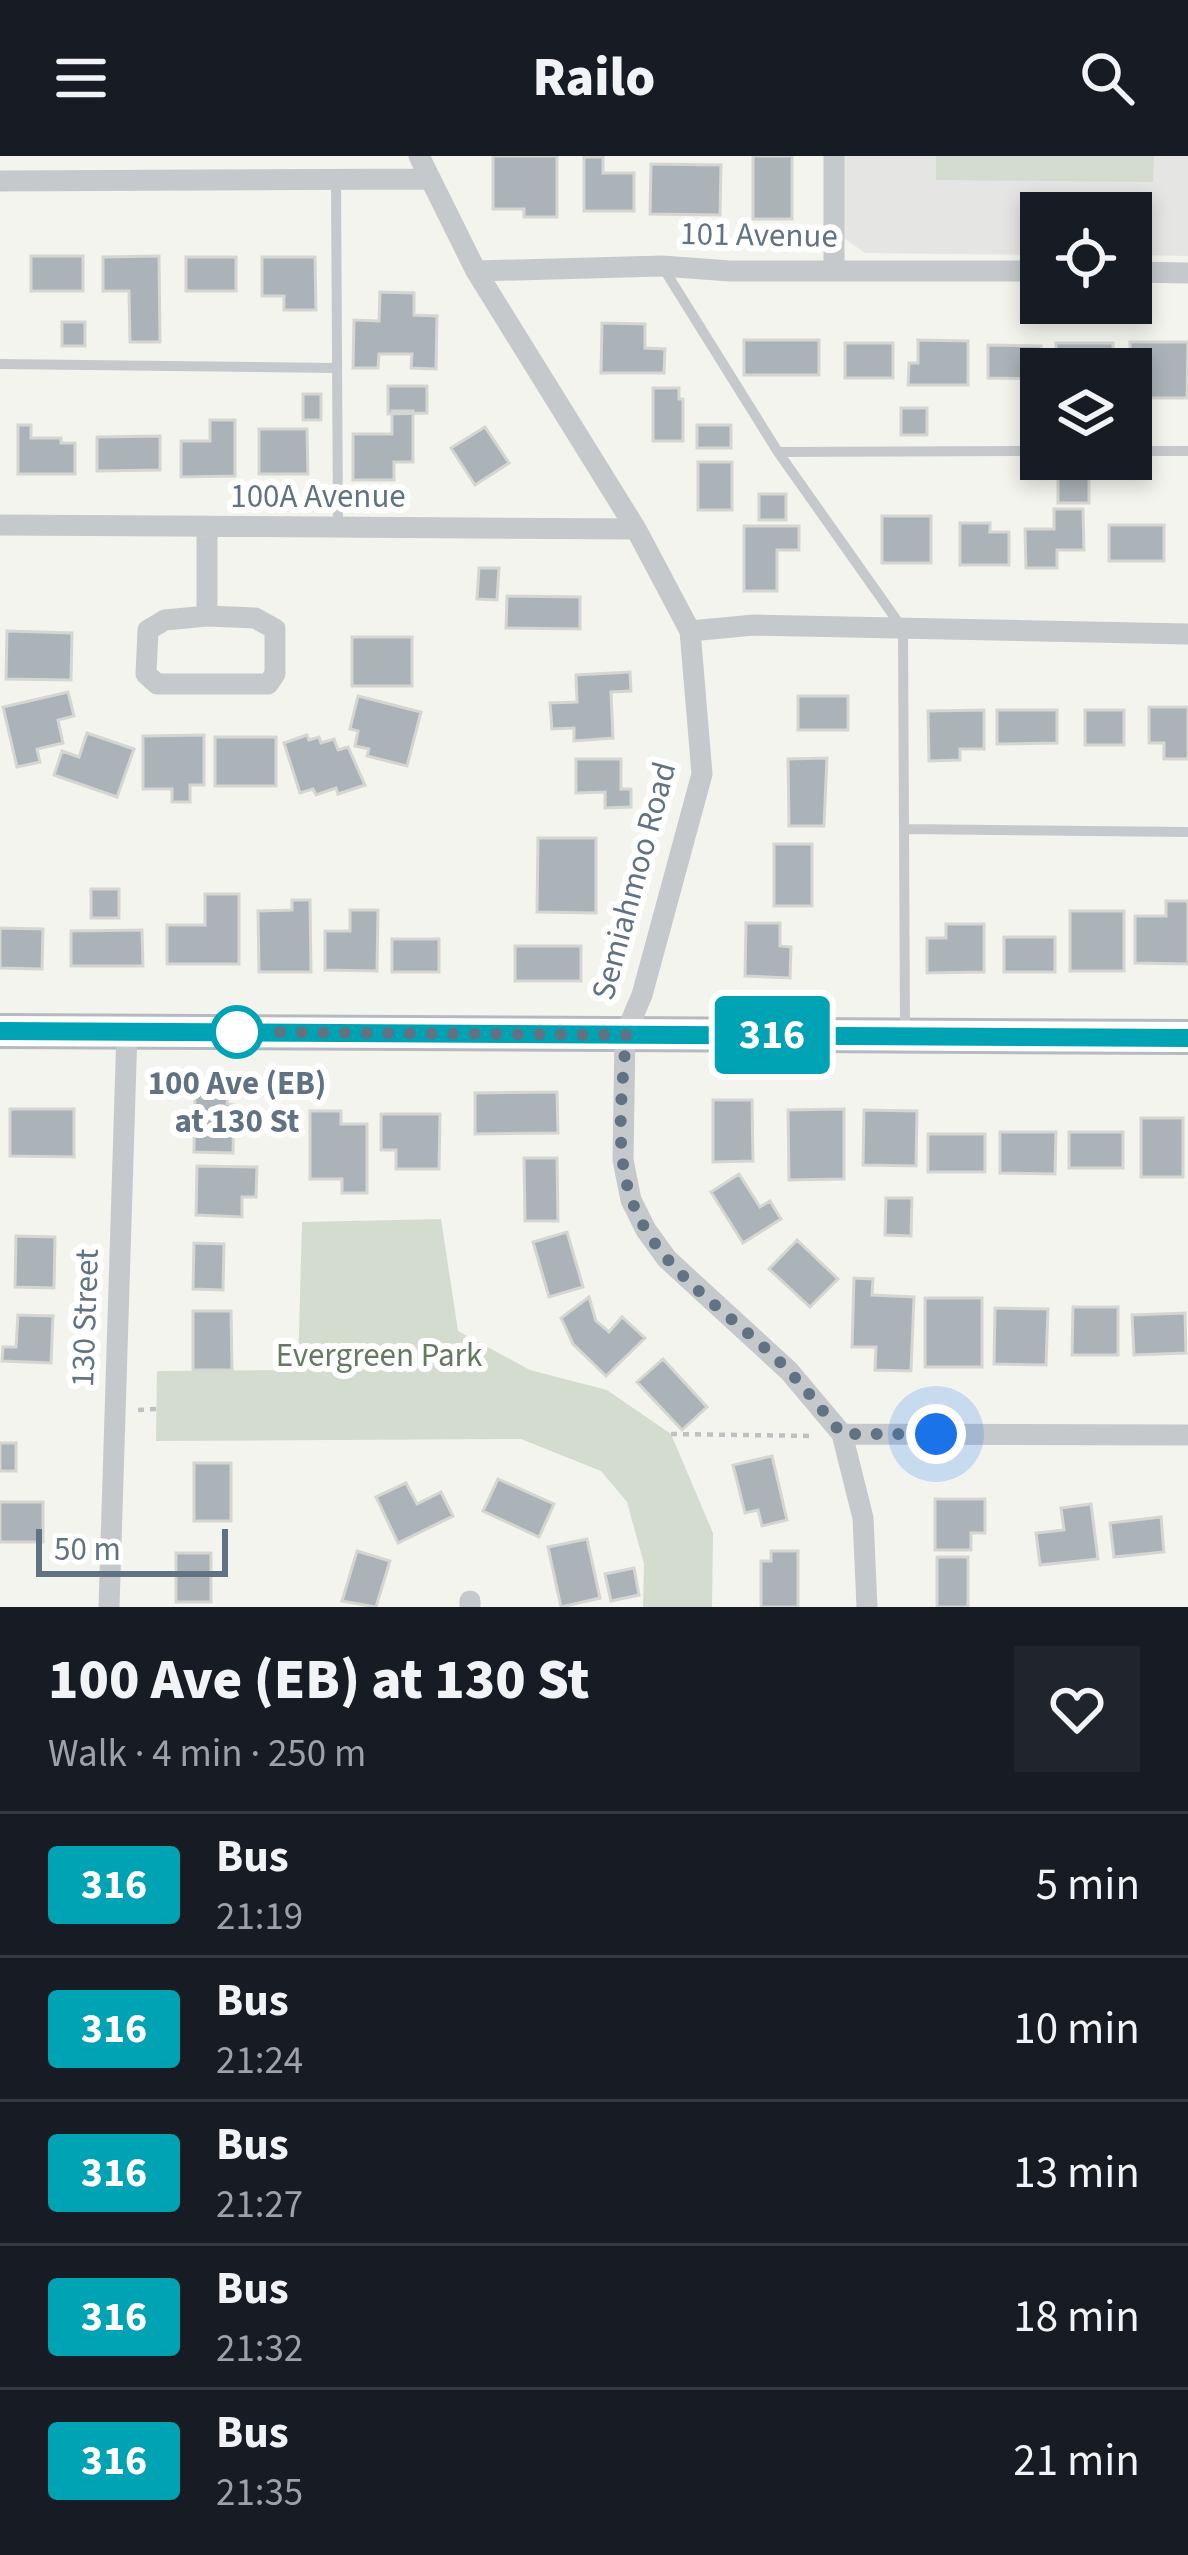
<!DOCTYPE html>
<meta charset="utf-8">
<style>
body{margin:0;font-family:"Source Sans 3",sans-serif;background:#20242c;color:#f1f3f6;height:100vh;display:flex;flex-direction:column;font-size:45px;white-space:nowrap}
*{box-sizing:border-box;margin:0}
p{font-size:39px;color:#9ea1a6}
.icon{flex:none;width:66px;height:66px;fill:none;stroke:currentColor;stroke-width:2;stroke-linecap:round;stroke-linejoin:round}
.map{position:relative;height:1451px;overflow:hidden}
.side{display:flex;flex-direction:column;background:#171b24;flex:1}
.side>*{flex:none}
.badge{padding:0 24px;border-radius:9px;font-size:42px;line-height:78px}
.controls{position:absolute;left:1020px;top:36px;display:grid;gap:24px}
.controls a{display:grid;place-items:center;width:132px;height:132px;border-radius:0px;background:#171b24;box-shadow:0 6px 18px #0003;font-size:60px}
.scale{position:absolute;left:36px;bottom:30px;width:192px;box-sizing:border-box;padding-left:12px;border:6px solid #617383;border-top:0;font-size:33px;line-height:42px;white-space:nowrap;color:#617383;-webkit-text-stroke:9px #fff;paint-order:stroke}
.you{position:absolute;width:60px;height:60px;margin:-30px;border:9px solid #fff;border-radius:50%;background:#1a73e8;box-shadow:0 0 0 18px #1a73e833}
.map>.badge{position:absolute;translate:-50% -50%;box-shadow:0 0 0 6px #fff}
.round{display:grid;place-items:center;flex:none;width:126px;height:126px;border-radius:0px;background:#20242c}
.overview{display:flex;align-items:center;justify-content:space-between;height:204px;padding:0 48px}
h1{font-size:57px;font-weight:800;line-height:90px}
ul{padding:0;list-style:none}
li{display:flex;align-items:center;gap:36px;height:144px;padding:0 48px;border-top:3px solid #363941}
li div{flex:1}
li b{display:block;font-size:45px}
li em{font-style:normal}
li .badge{min-width:132px;font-weight:700;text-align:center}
header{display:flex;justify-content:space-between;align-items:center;height:156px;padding:0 48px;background:#171b24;font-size:54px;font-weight:800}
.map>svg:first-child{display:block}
</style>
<header><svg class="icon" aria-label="menu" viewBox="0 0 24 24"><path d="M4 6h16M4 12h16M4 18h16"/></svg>Railo<svg class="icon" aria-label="search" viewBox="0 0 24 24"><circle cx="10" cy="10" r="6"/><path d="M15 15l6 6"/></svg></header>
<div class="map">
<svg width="1188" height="1451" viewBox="0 0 1188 1451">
<rect width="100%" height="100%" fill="#f4f4ef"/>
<path fill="#e5e6e3" d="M839 0H1188V100L1131 99V57H1041V99L865 97 838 78Z"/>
<path fill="#d4dcd0" d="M936 0H1154L1153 26 936 24Z
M441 1063 458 1175 530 1214 607 1234 671 1278 713 1377 712 1451H643L644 1408 627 1346 601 1315 521 1283 156 1285 157 1215 298 1214 302 1066Z"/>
<path fill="#abb3b8" stroke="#d5d5d2" stroke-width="3" d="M493 0H557V61H524V53H493Z
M753 0H792V63H753Z
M584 1H603V17H634V55H584Z
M651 8 721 9 720 59 650 58Z
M31 100H83V135H31Z
M159 100 160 186H130L129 135H103V101Z
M186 101H236V135H186Z
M262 101H315L316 154H284V140H262Z
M380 136 414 137V159L437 160 436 213 411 212 412 198H379L378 212H353L354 164 379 165Z
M62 166H85V190H62Z
M602 167 645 168V192L665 193 664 217H601Z
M744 184H819V219H744Z
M918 184 968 185V229H908L909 207H918Z
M1130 186H1188L1187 242H1131Z
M845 187H893V222H845Z
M1056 187H1113V213H1056Z
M988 189 1041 190V223L988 222Z
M388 230H427V257L388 258Z
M653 232H679V243H683V285H653Z
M303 238H321V264H303Z
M901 252H927V279H901Z
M392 255H413V306H394V324H353V278H392Z
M210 264H235V320L181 321V285H210Z
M18 269H31V282H61V287H75V318H18Z
M697 269H731V292H697Z
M485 271 509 307 475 329 451 292Z
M259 273H307L308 318H259Z
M160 280V314L97 315V281Z
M698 306H732V354H698Z
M1058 316H1089V347H1058Z
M759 338H786V364H759Z
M1054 353H1083L1084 394H1057V412H1026L1025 373H1054Z
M882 360H931V407H882Z
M960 367H990V376H1009V409H960Z
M1109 369H1164V405H1109Z
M744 370H799V394H777V435H744Z
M479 412H499L497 444 477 443Z
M507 440 580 441V473L506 472Z
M7 475 72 477 71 524 6 523Z
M352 481H412V530H352Z
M630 516 631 535 611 536 613 582 574 585V572L552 573 550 547 577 546 576 519Z
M68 536 74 560 58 564 63 587 37 593 40 606 17 611 3 551Z
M358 540 421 556 407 610 367 600 369 593 355 590 358 575 350 573Z
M798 540H848V574H798Z
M1149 551H1188V603H1164V587H1149Z
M984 554V593H960V604L929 605 928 555Z
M997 554H1057V587L997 588Z
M1085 554H1124V589H1085Z
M87 577 134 593 117 641 54 619 62 595 79 601Z
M204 579V629H190V646H172V633H143V580Z
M307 579 309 584 319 581 321 587 334 583 338 594 348 591 365 629 338 638 336 632 316 639 313 633 300 637 284 587Z
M215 581H276V630H215Z
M827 602 824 670H789L788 603Z
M576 603H621V633H631V651L605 652V636L576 637Z
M538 682H596V757L537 756Z
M774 688H812V750H774Z
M91 733H119V762H91Z
M205 738H239V808H167V769H205Z
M292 744H310L311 816H259L258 755 292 754Z
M1166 745H1188V808L1135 807V760H1166Z
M350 754H378L377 815 325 814V775H350Z
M1070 755H1124V815H1070Z
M746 767H780V790L791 791 790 822 745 820Z
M946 768H984V816L927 817V782H946Z
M0 772 43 773 42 813 0 812Z
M142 774 143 810H71V775Z
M1004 781H1055V816H1004Z
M392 783H439V816H392Z
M515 790H581V825H515Z
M557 936 558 977 475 978V937Z
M195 937 228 938 227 948 234 949 233 997 194 996Z
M713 944H752L753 1005 713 1006Z
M10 953H74V1001L10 1000Z
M844 953V1023L789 1024 788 954Z
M864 954 917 955 916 1010 863 1009Z
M310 955H341V968H367V1037H342V1023H310Z
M381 958H440L439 1013H396V994H381Z
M1141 962H1183V1021H1141Z
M1000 976H1056L1055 1018 1000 1017Z
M1069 976H1123V1012H1069Z
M928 978H985V1016H928Z
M524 1002H557L558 1065H525Z
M197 1010 257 1011 256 1041H242V1061L196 1059Z
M739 1018 760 1051 770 1045 781 1063 743 1087 711 1036Z
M886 1042H912L911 1080 885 1079Z
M567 1076 583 1131 549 1141 533 1086Z
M16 1080 55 1081 54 1132 15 1131Z
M797 1084 838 1123 810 1151 769 1113Z
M194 1087 224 1088 223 1134 193 1133Z
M854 1122 873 1123 872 1139 914 1141 911 1215 875 1214 876 1191H852Z
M589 1141 596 1165 609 1176 622 1161 645 1182 606 1220 573 1188 561 1162Z
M925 1142H982V1211H925Z
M1073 1151H1118V1199H1072Z
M995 1152 1048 1153 1046 1209 994 1208Z
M193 1155H231L232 1214H193Z
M1185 1157 1186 1197 1134 1199 1132 1159Z
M18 1159 53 1160 51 1207 2 1205 3 1191H16Z
M663 1203 707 1251 682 1274 637 1226Z
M0 1287H16V1315H0Z
M772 1300 787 1364 762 1370 758 1354 745 1357 733 1309Z
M194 1307H231V1365H194Z
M498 1323 554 1348 539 1381 483 1355Z
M406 1327 417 1348 441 1336 453 1360 398 1387 376 1341Z
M935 1343H985V1377H971V1394H935Z
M0 1346H43V1386H0Z
M1091 1348 1098 1403 1040 1409 1036 1377 1064 1374 1061 1352Z
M1161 1361 1164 1396 1114 1401 1110 1367Z
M587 1383 600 1442 561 1451 548 1391Z
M357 1395 390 1405 376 1451 342 1445Z
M771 1395H798V1451H761V1405H771Z
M176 1397H211V1446H176Z
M937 1401H968V1451H937Z
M634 1412 639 1439 611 1445 605 1418Z"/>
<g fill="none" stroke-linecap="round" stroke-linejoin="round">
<g stroke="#b5babf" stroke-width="36">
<path id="secondary" d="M0 875 1188 881"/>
</g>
<path stroke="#bfc0c2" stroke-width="4.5" stroke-dasharray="6 6" stroke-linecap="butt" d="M138 1254 157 1253
M671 1278 813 1280"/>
<path stroke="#c6c9cc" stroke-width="10" d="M336 25 338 370
M662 110 778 296 903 473 905 876
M0 208 336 212
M1131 295H1188
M778 296 1041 295
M906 673 1188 676"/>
<path stroke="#c6c9cc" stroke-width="21" d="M419 0 476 115 636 373 690 475 702 618 642 839 625 879 623 1004 631 1044 646 1074 667 1103 789 1215 842 1278 863 1362 867 1451
M834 0V114
M0 25 430 23
M476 115 662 110 730 115H1041
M1131 116 1188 117
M0 369 636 373
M207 373V460L165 464 148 474 146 518 157 528H268L275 518V473L255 462 207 460
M690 475 754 469 1188 478
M842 1278 1188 1279
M109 1451 127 875
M470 1451V1445"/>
<use href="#secondary" stroke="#fff" stroke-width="30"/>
</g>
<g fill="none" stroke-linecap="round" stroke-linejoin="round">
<g stroke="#fff" stroke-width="27">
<path id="line" d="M0 875 1188 882"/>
</g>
<use href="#line" stroke="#00a3b4" stroke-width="18"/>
<path stroke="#617383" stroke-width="12" stroke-dasharray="0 21.6" d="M237 876 626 879C623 931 613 994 632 1045 658 1117 737 1161 788 1214 807 1234 824 1257 842 1278H936"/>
</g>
<circle fill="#fff" stroke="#00a3b4" stroke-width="6" cx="237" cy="876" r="24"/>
<g text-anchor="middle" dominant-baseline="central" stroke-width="12" stroke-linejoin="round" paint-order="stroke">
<g font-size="33" fill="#617383" stroke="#fff">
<text transform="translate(759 79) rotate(1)">101 Avenue</text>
<text x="318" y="340">100A Avenue</text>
<text transform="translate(634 725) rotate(-75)">Semiahmoo Road</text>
<text transform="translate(85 1162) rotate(-88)">130 Street</text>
</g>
<g font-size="33" font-weight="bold" fill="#617383" stroke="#fff">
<text x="237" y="927">100 Ave (EB)<tspan x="237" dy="38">at 130 St</tspan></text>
</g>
<g font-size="33" fill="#657a60" stroke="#fff">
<text x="379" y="1199">Evergreen Park</text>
</g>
</g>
</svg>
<div class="controls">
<a><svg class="icon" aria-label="locate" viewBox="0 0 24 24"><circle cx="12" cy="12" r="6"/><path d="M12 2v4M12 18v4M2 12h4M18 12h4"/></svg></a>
<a><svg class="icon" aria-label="layers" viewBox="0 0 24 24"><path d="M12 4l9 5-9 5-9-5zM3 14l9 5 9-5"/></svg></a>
</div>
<div class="scale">50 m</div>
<div class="you" style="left:936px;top:1278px"></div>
<b class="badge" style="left:772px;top:879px;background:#00a3b4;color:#fff">316</b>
</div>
<section class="side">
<div class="overview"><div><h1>100 Ave (EB) at 130 St</h1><p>Walk · 4 min · 250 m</p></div><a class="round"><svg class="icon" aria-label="heart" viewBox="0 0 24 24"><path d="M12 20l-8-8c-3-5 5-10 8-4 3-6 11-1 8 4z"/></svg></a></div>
<ul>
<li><span class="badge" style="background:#00a3b4;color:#fff">316</span><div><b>Bus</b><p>21:19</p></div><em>5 min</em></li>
<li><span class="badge" style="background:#00a3b4;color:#fff">316</span><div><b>Bus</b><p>21:24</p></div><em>10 min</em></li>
<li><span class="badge" style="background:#00a3b4;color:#fff">316</span><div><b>Bus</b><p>21:27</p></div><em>13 min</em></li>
<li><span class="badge" style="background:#00a3b4;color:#fff">316</span><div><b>Bus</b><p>21:32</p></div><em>18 min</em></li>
<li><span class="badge" style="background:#00a3b4;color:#fff">316</span><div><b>Bus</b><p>21:35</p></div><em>21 min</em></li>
</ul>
</section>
